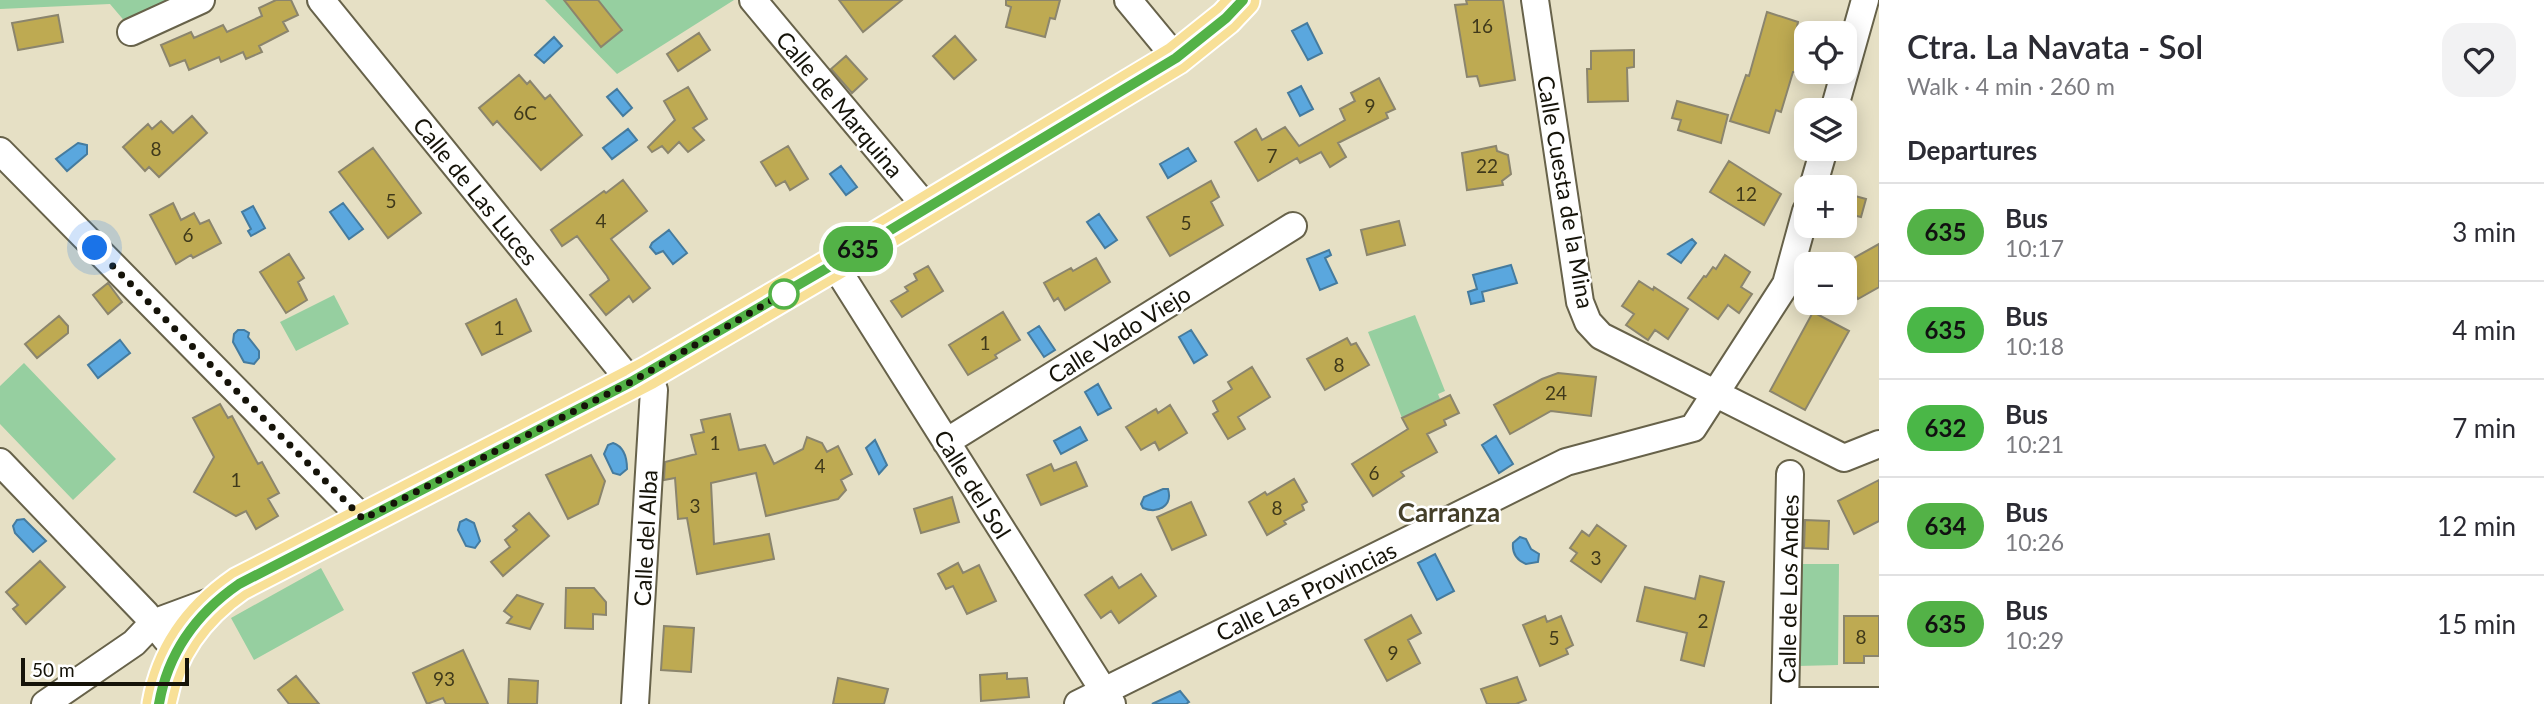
<!DOCTYPE html>
<meta charset="utf-8">
<style>
body{margin:0;font-family:Lato,sans-serif;background:#f2f2f3;color:#2b2b33;height:100vh;display:flex;flex-direction:column;font-size:26px;white-space:nowrap}
*{box-sizing:border-box;margin:0}
p{font-size:23px;color:#7c7c81}
.icon{flex:none;width:38px;height:38px;fill:none;stroke:currentColor;stroke-width:2;stroke-linecap:round;stroke-linejoin:round}
.map{position:relative;flex:1;overflow:hidden}
.details{display:flex;flex-direction:column;background:#fff;width:665px}
.details>*{flex:none}
.badge{padding:0 14px;border-radius:23px;font-size:24px;line-height:46px}
.fabs{position:absolute;left:1794px;top:21px;display:grid;gap:14px}
.fabs a{display:grid;place-items:center;width:63px;height:63px;border-radius:14px;background:#fff;box-shadow:0 4px 18px #0003;font-size:35px}
.scale{position:absolute;left:21px;bottom:18px;width:168px;box-sizing:border-box;padding-left:7px;border:4px solid #151309;border-top:0;font-size:19px;line-height:24px;white-space:nowrap;color:#151309;-webkit-text-stroke:5px #fff;paint-order:stroke}
.you{position:absolute;width:35px;height:35px;margin:-18px;border:5px solid #fff;border-radius:50%;background:#1a73e8;box-shadow:0 0 0 10px #1a73e833}
.map>.badge{position:absolute;translate:-50% -50%;box-shadow:0 0 0 4px #fff}
h2{padding:0 28px;font-size:26px;line-height:63px}
.round{display:grid;place-items:center;flex:none;width:74px;height:74px;border-radius:21px;background:#f2f2f3}
.headline{display:flex;align-items:center;justify-content:space-between;height:119px;padding:0 28px}
h1{font-size:33px;font-weight:600;line-height:52px}
ul{padding:0;list-style:none}
li{display:flex;align-items:center;gap:21px;height:98px;padding:0 28px;border-top:2px solid #e1e1e2}
li div{flex:1}
li b{display:block;font-size:26px}
li em{font-style:normal}
li .badge{min-width:77px;font-weight:700;text-align:center}
main{display:flex;flex:1;min-height:0}
.map>svg:first-child{display:block}
</style>
<main>
<div class="map">
<svg width="1879" height="704" viewBox="0 0 1879 704">
<rect width="100%" height="100%" fill="#e6e0c5"/>
<path fill="#96cfa0" d="M0 0H183L127 24 110 4 0 9Z
M545 0H734L617 74Z
M334 295 349 324 296 351 280 322Z
M1415 315 1445 391 1438 394 1440 399 1402 418 1368 332Z
M24 363 116 459 73 500 0 424V386Z
M1800 564H1839L1838 665 1798 666Z
M321 568 344 610 254 660 231 618Z"/>
<path fill="#5aa7de" stroke="#457b9e" stroke-width="2" d="M1307 23 1322 53 1308 60 1292 31Z
M554 37 562 46 544 63 535 55Z
M1301 86 1313 109 1300 116 1288 93Z
M617 89 632 108 623 116 607 97Z
M628 129 637 140 612 159 603 148Z
M78 143 87 145V154L67 171 56 159Z
M1188 148 1196 161 1168 178 1160 164Z
M841 166 857 187 846 195 830 174Z
M343 203 363 229 349 239 330 212Z
M253 206 265 228 251 236 248 231 251 229 242 212Z
M1099 214 1117 240 1105 248 1087 222Z
M669 230 687 253 673 264 663 251 656 254 650 247 652 243Z
M1692 239 1696 243 1681 263 1668 254Z
M1329 250 1331 255 1325 258 1337 283 1320 290 1307 259Z
M1511 265 1517 283 1482 292 1484 301 1471 304 1468 292 1477 289 1473 275Z
M1039 326 1055 350 1044 357 1028 333Z
M238 330H244L249 333 248 337 259 351V358L254 364 244 362 233 342 234 334Z
M1191 330 1207 355 1194 363 1179 337Z
M120 340 130 353 98 378 88 365Z
M1098 384 1111 408 1098 415 1085 392Z
M1080 427 1087 440 1061 454 1054 441Z
M1496 436 1513 464 1499 473 1482 445Z
M875 440 887 465 879 474 866 448Z
M613 443C625 447 627 459 627 469L620 475 613 473 604 454 608 445Z
M1163 489H1168C1173 506 1158 514 1143 508L1141 504 1144 497Z
M24 519 46 541 33 552 15 533 13 526 17 520Z
M466 519 474 523 480 541 475 548 466 546 458 530 460 522Z
M1520 537 1526 539 1531 549 1539 554 1538 562 1526 564C1516 560 1512 553 1513 543Z
M1435 554 1454 591 1437 600 1418 563Z
M1180 691 1189 702 1186 704H1152Z"/>
<path fill="#beaa52" stroke="#8b856d" stroke-width="2" d="M276 0H291L298 15 283 22 288 31 259 46 262 52 246 59 243 52 221 62 219 57 189 70 185 60 170 66 161 45 191 32 194 38 223 25 227 32 262 16 259 8Z
M564 0H598L622 30 601 47Z
M839 0H902L863 32Z
M1006 0H1060L1055 19 1050 18 1045 37 1006 27 1011 7 1006 5Z
M1466 0H1503L1515 80 1480 86 1477 76 1467 77 1455 5 1467 4Z
M1767 12 1798 22 1797 27 1810 31 1806 33 1803 52 1795 72H1793L1781 112 1776 110 1769 133 1730 121 1746 75 1749 76Z
M58 15 63 42 18 50 12 23Z
M699 33 710 50 678 71 667 54Z
M955 36 976 60 954 79 933 56Z
M1634 50V67L1627 68 1628 101 1588 102 1587 69H1591V51Z
M846 56 867 79 852 93 831 69Z
M519 75 527 84 530 81 545 99 550 95 582 135 541 170 497 121 493 125 479 108Z
M1379 78 1395 109 1386 113 1388 118 1338 143 1346 157 1330 167 1321 152 1300 163 1297 158 1258 181 1235 142 1256 129 1262 140 1285 127 1299 146 1345 120 1340 109 1355 101 1351 93Z
M688 87 707 119 693 128 704 140 688 152 679 142 668 153 662 146 652 152 648 147 675 120 664 101Z
M1677 101 1728 115 1721 143 1678 130 1681 120 1672 118Z
M192 116 207 133 159 177 149 167 145 171 123 147 148 124 152 129 161 121 173 133Z
M788 146 808 179 790 190 785 181 776 186 761 162Z
M1496 146 1497 151 1508 155 1511 174 1502 181 1503 185 1467 190 1462 153Z
M373 148 421 213 388 238 339 172Z
M1729 161 1781 194 1764 225 1710 192Z
M623 180 647 211 611 239 650 288 633 302 629 296 606 315 590 295 609 280 607 276 577 236 562 246 551 230 604 191 606 193Z
M1211 181 1219 197 1211 202 1223 225 1170 256 1147 217Z
M1844 193 1866 199 1861 217 1844 213Z
M173 203 181 220 194 213 200 224 209 220 221 243 193 258 191 255 176 264 150 215Z
M1399 221 1405 245 1367 255 1361 230Z
M1879 244V287L1858 299 1844 276 1843 264Z
M289 254 304 278 298 282 307 300 286 313 260 272Z
M1725 255 1750 272 1741 287 1752 294 1739 313 1728 305 1718 319 1688 298 1704 276 1706 277 1713 267 1716 269Z
M1096 258 1110 282 1065 310 1058 298 1054 301 1044 283 1071 268 1073 271Z
M928 266 943 291 902 317 891 301 908 291 905 287 917 280 914 274Z
M1639 281 1653 290 1654 287 1688 309 1668 339 1655 330 1648 340 1626 325 1634 314 1622 306Z
M108 283 122 302 108 314 93 295Z
M516 299 531 331 482 355 466 324Z
M1003 312 1020 340 995 355 997 358 968 375 949 345Z
M1813 312 1849 331 1805 410 1770 391Z
M59 316 68 326V333L37 358 25 344Z
M1347 338 1351 345 1356 343 1369 365 1325 390 1307 359Z
M1252 367 1270 397 1238 417 1245 429 1228 439 1213 414 1218 411 1213 401 1232 389 1228 382Z
M1558 373 1596 377 1591 416 1551 411 1510 434 1494 405 1542 379Z
M1450 395 1459 413 1444 420 1446 425 1427 434 1437 452 1401 472 1404 476 1373 496 1352 464 1408 429 1402 418Z
M220 404 228 418 232 416 258 464 262 462 279 493 268 499 278 516 256 529 246 511 236 516 194 492 214 457 193 418Z
M1170 405 1187 433 1159 450 1155 442 1141 450 1126 427 1156 409 1158 413Z
M730 414 739 450 765 445 774 464 803 449 807 437 822 443 827 452 838 446 852 474 841 480 846 490 838 499 766 516 756 473 711 483 714 544 769 534 774 559 697 574 687 518 678 519 675 478 664 480 665 462 696 454 691 435 704 432 701 420Z
M591 455 605 481 598 504 568 519 546 475Z
M1076 462 1087 486 1041 505 1027 475 1051 464 1054 471Z
M1294 479 1307 502 1302 505 1304 510 1284 521 1286 524 1267 535 1249 502 1265 492 1267 495Z
M1879 480V521L1854 534 1838 501Z
M952 497 959 522 921 533 914 509Z
M1191 502 1206 535 1172 550 1157 517Z
M529 513 549 536 503 576 491 562 510 547 505 540 517 530 513 526Z
M1805 520 1829 521 1828 549 1804 548Z
M1597 525 1626 546 1601 582 1571 561 1577 553 1570 548 1582 531 1589 536Z
M40 561 65 587 26 624 13 609 18 605 6 592Z
M958 563 963 573 979 565 996 601 967 614 953 586 946 589 938 574Z
M1141 574 1156 596 1119 623 1111 611 1101 618 1085 595 1112 577 1119 588Z
M1700 576 1724 582 1704 666 1681 660 1687 633 1637 621 1645 587 1695 599Z
M566 588H594L606 602V615L593 614V629L565 628Z
M517 595 543 604 530 629 507 623 512 617 504 611Z
M1411 615 1421 633 1408 640 1420 663 1387 681 1365 640Z
M1545 616 1547 622 1561 616 1573 645 1566 649 1568 654 1540 666 1523 625Z
M1844 616H1879V656H1864V663H1844Z
M664 626 694 628 691 672 661 670Z
M463 650 488 704H446L443 698 427 704 413 673Z
M1007 673V679L1027 678 1029 697 981 701 980 675Z
M296 676 319 704H289L278 690Z
M1517 677 1526 700 1516 704H1487L1481 689Z
M838 678 888 689 884 704H833Z
M509 679 538 681 537 704H508Z"/>
<g fill="none" stroke-linecap="round" stroke-linejoin="round">
<g stroke="#67624a" stroke-width="30">
<path id="minor" d="M321 0 631 382
M753 0 927 208
M1128 0 1176 58
M1535 0 1580 302 1588 322 1601 336 1844 458 1879 444
M131 32 201 0
M1834 110 1865 0
M0 151 363 519
M1813 187 1824 149
M834 264 1112 704
M946 442 1293 226
M0 462 146 614 166 639
M1786 701H1879
M45 704 134 643 153 623 215 600
M635 704 654 390 648 373
M1078 704 1566 462 1693 428 1786 284 1806 211
M1785 704 1790 474"/>
</g>
<g stroke="#fff" stroke-width="37">
<path id="major" d="M159 704C168 652 197 613 239 584L648 373 834 264 1176 58 1226 18 1243 0"/>
</g>
<use href="#minor" stroke="#fff" stroke-width="26"/>
<use href="#major" stroke="#f8e097" stroke-width="33"/>
</g>
<g fill="none" stroke-linecap="round" stroke-linejoin="round">
<g stroke="#fff" stroke-width="16">
<path id="line" d="M159 704C168 652 197 613 239 584L631 382 834 264 1176 58 1226 18 1243 0"/>
</g>
<use href="#line" stroke="#53b247" stroke-width="10"/>
<path stroke="#151309" stroke-width="7" stroke-dasharray="0 12.6" d="M95 248 363 519 631 382 788 291 784 294"/>
</g>
<circle fill="#fff" stroke="#53b247" stroke-width="3.5" cx="784" cy="294" r="14"/>
<g text-anchor="middle" dominant-baseline="central" stroke-width="5" stroke-linejoin="round" paint-order="stroke">
<g font-size="19" fill="#3f391b">
<text x="1482" y="25">16</text>
<text x="1370" y="105">9</text>
<text x="525" y="112">6C</text>
<text x="156" y="148">8</text>
<text x="1272" y="155">7</text>
<text x="1487" y="165">22</text>
<text x="1746" y="193">12</text>
<text x="391" y="200">5</text>
<text x="601" y="220">4</text>
<text x="1186" y="222">5</text>
<text x="188" y="234">6</text>
<text x="499" y="327">1</text>
<text x="985" y="342">1</text>
<text x="1339" y="364">8</text>
<text x="1556" y="392">24</text>
<text x="715" y="442">1</text>
<text x="820" y="465">4</text>
<text x="1374" y="472">6</text>
<text x="236" y="479">1</text>
<text x="695" y="505">3</text>
<text x="1277" y="507">8</text>
<text x="1596" y="557">3</text>
<text x="1703" y="620">2</text>
<text x="1861" y="636">8</text>
<text x="1554" y="637">5</text>
<text x="1393" y="652">9</text>
<text x="444" y="678">93</text>
</g>
<g font-size="23" fill="#151309" stroke="#fff">
<text transform="translate(840 104) rotate(50)">Calle de Marquina</text>
<text transform="translate(476 191) rotate(51)">Calle de Las Luces</text>
<text transform="translate(1566 192) rotate(80)">Calle Cuesta de la Mina</text>
<text transform="translate(1119 334) rotate(-32)">Calle Vado Viejo</text>
<text transform="translate(973 484) rotate(58)">Calle del Sol</text>
<text transform="translate(645 538) rotate(-87)">Calle del Alba</text>
<text transform="translate(1788 589) rotate(-89)">Calle de Los Andes</text>
<text transform="translate(1306 591) rotate(-26)">Calle Las Provincias</text>
</g>
<g font-size="26" font-weight="bold" fill="#443f29" stroke="#fff">
<text x="1449" y="512">Carranza</text>
</g>
</g>
</svg>
<div class="fabs">
<a><svg class="icon" aria-label="locate" viewBox="0 0 24 24"><circle cx="12" cy="12" r="6"/><path d="M12 2v4M12 18v4M2 12h4M18 12h4"/></svg></a>
<a><svg class="icon" aria-label="layers" viewBox="0 0 24 24"><path d="M12 4l9 5-9 5-9-5zM3 14l9 5 9-5"/></svg></a>
<a>+</a>
<a>−</a>
</div>
<div class="scale">50 m</div>
<div class="you" style="left:95px;top:248px"></div>
<b class="badge" style="left:858px;top:249px;background:#53b247;color:#111">635</b>
</div>
<section class="details">
<div class="headline"><div><h1>Ctra. La Navata - Sol</h1><p>Walk · 4 min · 260 m</p></div><a class="round"><svg class="icon" aria-label="heart" viewBox="0 0 24 24"><path d="M12 20l-8-8c-3-5 5-10 8-4 3-6 11-1 8 4z"/></svg></a></div>
<h2>Departures</h2>
<ul>
<li><span class="badge" style="background:#53b247;color:#111">635</span><div><b>Bus</b><p>10:17</p></div><em>3 min</em></li>
<li><span class="badge" style="background:#4ab747;color:#111">635</span><div><b>Bus</b><p>10:18</p></div><em>4 min</em></li>
<li><span class="badge" style="background:#4ab747;color:#111">632</span><div><b>Bus</b><p>10:21</p></div><em>7 min</em></li>
<li><span class="badge" style="background:#53b247;color:#111">634</span><div><b>Bus</b><p>10:26</p></div><em>12 min</em></li>
<li><span class="badge" style="background:#53b247;color:#111">635</span><div><b>Bus</b><p>10:29</p></div><em>15 min</em></li>
</ul>
</section>
</main>
